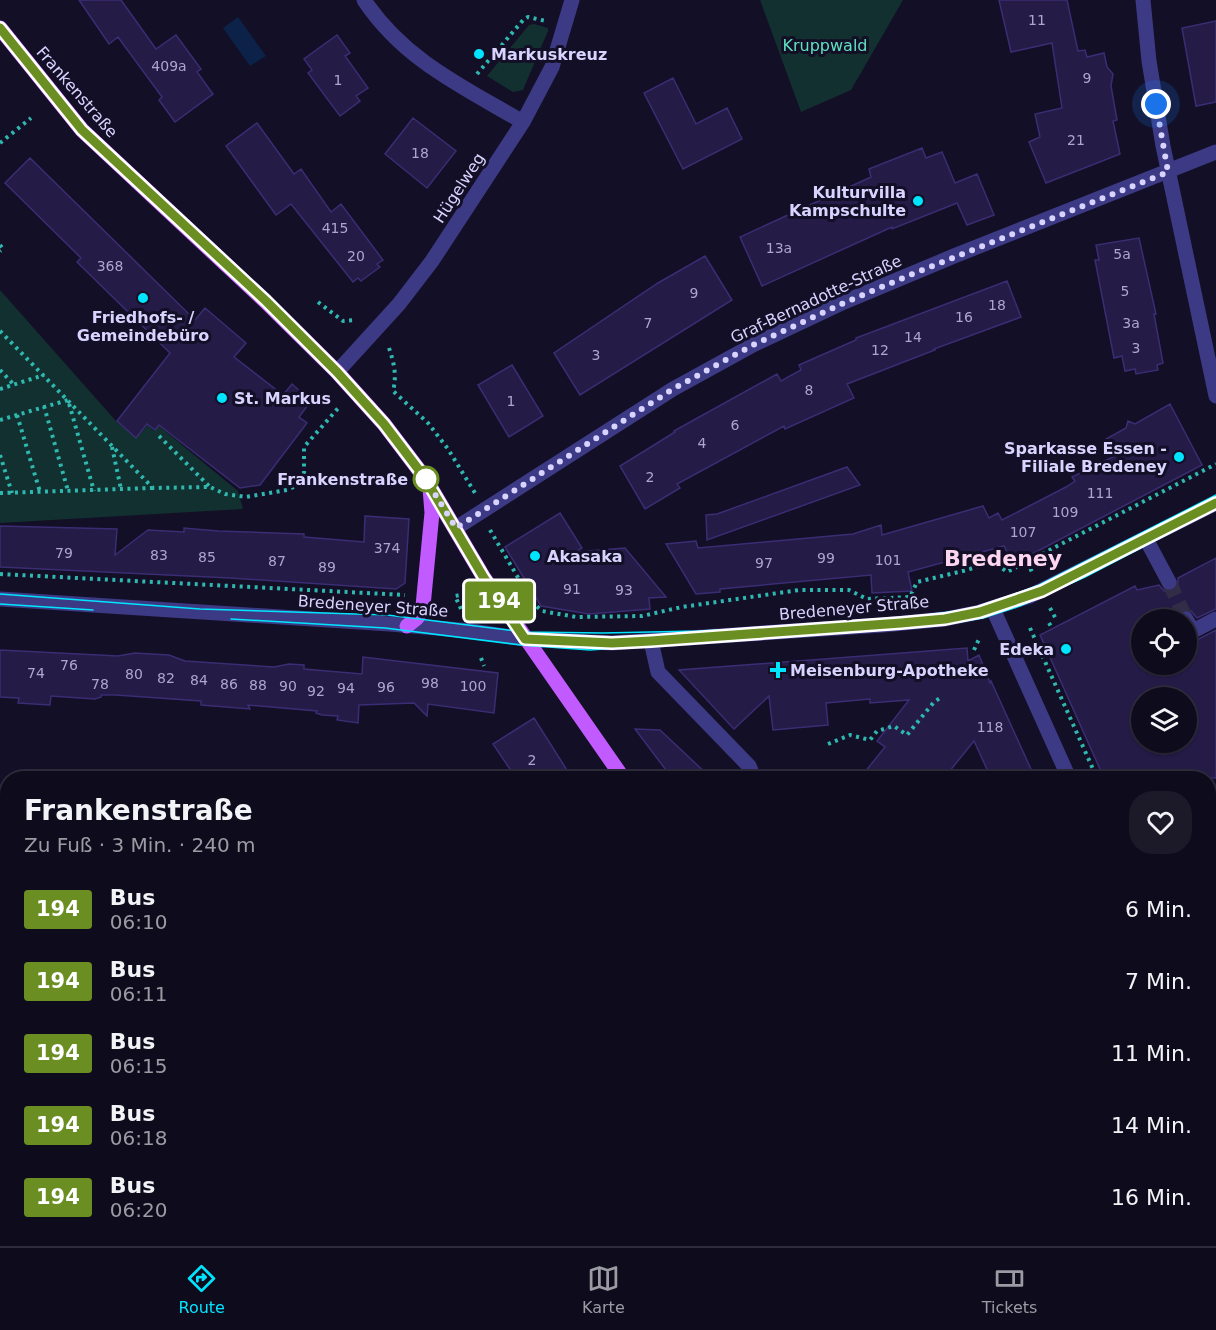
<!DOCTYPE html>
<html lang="de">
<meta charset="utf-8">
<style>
body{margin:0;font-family:"DejaVu Sans",sans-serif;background:#1c1929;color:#f1f3f6;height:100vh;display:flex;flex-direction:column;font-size:22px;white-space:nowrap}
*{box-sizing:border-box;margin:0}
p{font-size:20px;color:#9b9ba3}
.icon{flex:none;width:33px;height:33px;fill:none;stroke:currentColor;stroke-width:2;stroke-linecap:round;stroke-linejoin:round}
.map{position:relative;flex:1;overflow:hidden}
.panel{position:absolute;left:0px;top:771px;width:1216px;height:476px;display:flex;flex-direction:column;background:#0e0b1c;border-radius:24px 24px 0 0;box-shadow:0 2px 4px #0004,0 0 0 2px #2e2b3b}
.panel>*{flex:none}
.badge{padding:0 12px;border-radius:4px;font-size:21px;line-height:39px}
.tools{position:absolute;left:1131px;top:609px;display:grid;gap:12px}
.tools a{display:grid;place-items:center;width:66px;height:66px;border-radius:50%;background:#0e0b1c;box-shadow:0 2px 4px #0004,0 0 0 2px #2e2b3b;font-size:30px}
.you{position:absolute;width:30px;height:30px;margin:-15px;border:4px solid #fff;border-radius:50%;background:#1a73e8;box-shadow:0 0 0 9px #1a73e833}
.map>.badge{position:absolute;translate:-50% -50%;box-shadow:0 0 0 3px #fff}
.round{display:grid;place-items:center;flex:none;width:63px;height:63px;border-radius:24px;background:#1c1929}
.headline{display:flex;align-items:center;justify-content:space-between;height:102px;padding:0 24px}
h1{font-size:28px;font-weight:800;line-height:45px}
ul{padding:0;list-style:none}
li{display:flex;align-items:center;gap:18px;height:72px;padding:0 24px}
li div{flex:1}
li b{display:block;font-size:22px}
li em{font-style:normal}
li .badge{min-width:66px;font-weight:700;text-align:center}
.dock{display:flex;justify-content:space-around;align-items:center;height:84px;border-top:2px solid #2e2b3b;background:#0e0b1c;font-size:16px;color:#9b9ba3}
.dock a{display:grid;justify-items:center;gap:3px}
.dock .on{color:#00e5ff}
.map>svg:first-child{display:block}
</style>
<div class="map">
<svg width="1216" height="1246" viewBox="0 0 1216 1246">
<rect width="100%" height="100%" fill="#130f26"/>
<path fill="#12302f" d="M760 0H903L851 90 801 112Z
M534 24 548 28V31L523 90 513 92 487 76 529 25Z
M0 290 116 421 136 438 148 425 154 431 159 426 238 491 243 509 0 523Z
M1209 1101 1216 1117V1219L1209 1223Z
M13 1239H759L762 1246H12Z
M1109 1239H1181L1168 1246H1112Z"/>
<path fill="#0c2248" d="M238 17 266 56 250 66 223 28Z"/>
<path fill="#241b47" stroke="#3b2d73" stroke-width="1.5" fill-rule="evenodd" d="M79 0H121L156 49 176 35 201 69 197 72 213 94 175 122 159 100 162 97 118 37 109 44Z
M999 0H1067L1078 51 1085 50 1087 57 1104 53 1107 67 1113 74 1111 86 1117 120 1113 121 1120 154 1046 183 1029 142 1040 137 1035 114 1062 108 1052 43 1011 52Z
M1216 21V102L1196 106 1182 28Z
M337 35 350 53 345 56 368 88 356 96 360 101 340 116 308 73 312 70 304 59Z
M673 78 696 124 727 108 742 139 683 169 644 93Z
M413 118 456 151 427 188 385 154Z
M257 123 294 174 301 169 331 212 341 204 383 260 377 264 380 267 361 281 358 278 353 282 291 204 276 215 226 146Z
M922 148 926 158 942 152 955 183 977 174 994 215 967 225 957 203 892 229V227L762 286 740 237 871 177 869 169Z
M30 158 195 320 205 308 246 343 234 357 283 395 292 384 311 401 299 417 307 423 260 485 240 488 159 425 155 430 147 424 136 438 117 421 170 353 77 262 81 258 5 183Z
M1139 238 1156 314H1154L1163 363 1157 365 1158 370 1136 374 1135 369 1125 371 1122 356 1114 358 1095 260H1099L1096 245Z
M705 256 732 300 580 395 554 353 658 283Z
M1007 281 1021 317 934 349 935 350 847 384 854 398 785 429 784 426 677 484 680 488 645 509 620 466 675 432 674 431 777 374 781 381 801 370 799 365 856 340V338Z
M512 365 543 416 509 437 478 385Z
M1170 404 1202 465 1013 564 1004 546 908 572 912 591 872 593 871 575 720 589V592L696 594 666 544 696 541 698 548 853 534 881 525 882 535 983 506 989 518 998 513 1002 520 1066 487 1075 481 1072 477 1115 456 1106 439 1126 428 1128 421 1135 424Z
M847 467 860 485 707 540 706 515 717 514Z
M560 513 582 548 575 552 625 548 666 597 649 598 650 609 589 614 541 606 505 547Z
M365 516 409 519 405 583 396 589 230 578 0 567V526L117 529 115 555 148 530 184 532V528L218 531 304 534V537L364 542Z
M1216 558V609L1197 618 1191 611 1185 609 1178 614 1176 620H1142V664H1186V638L1192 641 1197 640 1216 630V778H1104L1040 635 1135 586 1137 590 1159 585 1164 591H1173L1178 587V578ZM1142 698H1186V742H1142Z
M967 648 968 661 979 655 990 683 991 681 1035 778H991L974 741 944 778H860L885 747 877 741 909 700 870 703V699L826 703 828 725 773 730 769 696 734 729 679 670Z
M0 650 118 656 135 653 169 655 185 661 274 667 289 664 304 665V669L362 674 363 657 498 673 494 713 428 704 427 716 414 703 359 705 358 723 337 720 338 716 322 715 316 713 317 711 248 705 250 709 201 705V701L116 695H101V697L95 699 51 696 50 705 18 703 19 698 0 697Z
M534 718 572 778H516L493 744Z
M635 729 660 730 711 778H672Z"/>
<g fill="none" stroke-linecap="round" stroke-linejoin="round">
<path stroke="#312d47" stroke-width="15" stroke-dasharray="15 8" stroke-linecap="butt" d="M1169 582 1186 619"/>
<path stroke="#2fb8b0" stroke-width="4" stroke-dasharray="3 4.5" stroke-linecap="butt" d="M477 74 524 19 528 17 546 21
M0 143 31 118
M0 245 3 249 0 251
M318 302 343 321 356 320
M0 331 153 488 210 487 225 494 246 497 287 490 304 482V447L340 406
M389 348C394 363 397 375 393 391L428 423 448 449 475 493
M0 370 14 385
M0 389 44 375
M44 406 68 491
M17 415 40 492
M0 420 68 400 94 491
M159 436 210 487
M112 447 121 489
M0 455 12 493
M304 482 399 475
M0 493 152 488
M490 530 533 603 542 611 576 617 642 616 682 607 799 590H849L867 599 910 597 917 582 967 570 993 561 1007 572 1216 464
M1027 562 1033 574
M0 574 405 595
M1050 608 1056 619
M461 609 455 596 466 594
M1049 623 1052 628
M1030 628 1097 778
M974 650 979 639
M481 658 484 666
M828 744 850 735 870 740 877 731 894 726 907 735 934 702 940 698
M1209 1031 1216 1045
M776 1239 779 1246
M930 1239 937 1246
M325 1246 327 1239
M330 1246 341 1239
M553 1246V1239
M1089 1246 1093 1239"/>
<path stroke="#3d3a85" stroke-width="15" d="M364 0C404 60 463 87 523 122
M1143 0 1149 61 1163 146 1216 396
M337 372 399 304 432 261 523 122 552 67 572 0
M456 528 673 389 753 345 844 302 954 256 1216 152
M1146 539 1169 582
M0 599 390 624 471 631 525 639 612 643 883 625 945 619 980 612 1030 596 1216 503
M993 609 1069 778
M1186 619 1193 631 1216 619
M651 641 658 672 749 766 754 778
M1209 1082 1216 1091"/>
<path stroke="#c25bff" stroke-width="15" d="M0 28 82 130 265 301 337 372 384 424 425 478 484 578 623 778
M407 626 417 618 423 606 432 513 430 488
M0 878 8 879
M0 923 8 924
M1209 930 1216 928
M1209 978 1216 976
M974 1239 981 1246
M1053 1239 1060 1246"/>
<path stroke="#00e5ff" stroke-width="1.5" d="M0 594 200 609 387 615 525 632 603 633 698 631 763 628 917 616 965 610 986 605 1039 585 1216 495
M0 604 93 610
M231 619 385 628 521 645 590 650 947 624 983 618 1020 606 1085 577 1216 509"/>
</g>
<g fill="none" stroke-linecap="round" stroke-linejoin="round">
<g stroke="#fff" stroke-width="14">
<path id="line" d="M0 28 82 130 266 301 337 372 384 424 425 478 484 578 525 639 612 643 651 641 901 623 945 619 980 612 1042 591 1216 503"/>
</g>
<use href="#line" stroke="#6b8e23" stroke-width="9"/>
<path stroke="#d9d4ff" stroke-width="6" stroke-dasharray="0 10.8" d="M426 479 425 478 456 528 673 389 753 345 844 303 910 275 1168 172 1156 104"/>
</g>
<g fill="#00e5ff" stroke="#130f26" stroke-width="2">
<circle cx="479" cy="54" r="6"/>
<circle cx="918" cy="201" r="6"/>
<circle cx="143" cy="298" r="6"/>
<circle cx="222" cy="398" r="6"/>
<circle cx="1179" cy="457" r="6"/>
<circle cx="535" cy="556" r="6"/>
<circle cx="1066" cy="649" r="6"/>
<path d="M775 661h6v6h6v6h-6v6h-6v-6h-6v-6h6z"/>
</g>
<circle fill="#fff" stroke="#6b8e23" stroke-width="3" cx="426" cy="479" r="12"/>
<g text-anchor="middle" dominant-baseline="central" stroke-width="6" stroke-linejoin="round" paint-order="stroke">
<g font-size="14" fill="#aca6d1">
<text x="1037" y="20">11</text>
<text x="169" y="66">409a</text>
<text x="1087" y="78">9</text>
<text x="338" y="80">1</text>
<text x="1076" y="140">21</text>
<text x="420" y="153">18</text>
<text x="335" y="228">415</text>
<text x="779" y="248">13a</text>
<text x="1122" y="254">5a</text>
<text x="356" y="256">20</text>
<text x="110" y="266">368</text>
<text x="1125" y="291">5</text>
<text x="694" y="293">9</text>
<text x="997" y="305">18</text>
<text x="964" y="317">16</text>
<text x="648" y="323">7</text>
<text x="1131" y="323">3a</text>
<text x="913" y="337">14</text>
<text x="1136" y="348">3</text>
<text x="880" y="350">12</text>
<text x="596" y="355">3</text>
<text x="809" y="390">8</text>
<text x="511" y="401">1</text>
<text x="735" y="425">6</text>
<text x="702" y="443">4</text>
<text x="650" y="477">2</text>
<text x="1100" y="493">111</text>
<text x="1065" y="512">109</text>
<text x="1023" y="532">107</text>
<text x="387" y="548">374</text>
<text x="64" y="553">79</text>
<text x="159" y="555">83</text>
<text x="207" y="557">85</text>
<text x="826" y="558">99</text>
<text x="888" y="560">101</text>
<text x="277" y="561">87</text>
<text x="764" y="563">97</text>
<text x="327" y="567">89</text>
<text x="572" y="589">91</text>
<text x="624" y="590">93</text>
<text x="69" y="665">76</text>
<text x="36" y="673">74</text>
<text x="134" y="674">80</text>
<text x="166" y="678">82</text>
<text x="199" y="680">84</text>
<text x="430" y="683">98</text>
<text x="100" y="684">78</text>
<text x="229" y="684">86</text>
<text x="258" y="685">88</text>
<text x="288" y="686">90</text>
<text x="473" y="686">100</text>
<text x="386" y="687">96</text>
<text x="346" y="688">94</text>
<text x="316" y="691">92</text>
<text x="990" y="727">118</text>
<text x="532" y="760">2</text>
</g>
<g font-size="16" fill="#5fe0c0" stroke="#130f26">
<text x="825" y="45">Kruppwald</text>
</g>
<g font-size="16" font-weight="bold" fill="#d9d4ff" stroke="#130f26" text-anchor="start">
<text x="491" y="54">Markuskreuz</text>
<text x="906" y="192" text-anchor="end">Kulturvilla<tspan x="906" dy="18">Kampschulte</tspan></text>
<text x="143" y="317" text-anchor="middle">Friedhofs- /<tspan x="143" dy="18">Gemeindebüro</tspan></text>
<text x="234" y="398">St. Markus</text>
<text x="1167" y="448" text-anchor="end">Sparkasse Essen -<tspan x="1167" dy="18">Filiale Bredeney</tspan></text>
<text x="547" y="556">Akasaka</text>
<text x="1054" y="649" text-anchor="end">Edeka</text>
<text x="790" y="670">Meisenburg-Apotheke</text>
</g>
<g font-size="16" fill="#d9d4ff" stroke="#130f26">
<text transform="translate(77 92) rotate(49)">Frankenstraße</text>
<text transform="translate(459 188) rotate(-57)">Hügelweg</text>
<text transform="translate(816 299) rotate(-25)">Graf-Bernadotte-Straße</text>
<text transform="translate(373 606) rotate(4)">Bredeneyer Straße</text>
<text transform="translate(854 608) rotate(-5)">Bredeneyer Straße</text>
</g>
<g font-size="16" font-weight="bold" fill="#d9d4ff" stroke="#130f26" text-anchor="end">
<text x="408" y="479">Frankenstraße</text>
</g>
<g font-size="22" font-weight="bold" fill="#ffd6f0" stroke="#130f26">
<text x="1003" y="558">Bredeney</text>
</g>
</g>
</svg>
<div class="tools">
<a><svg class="icon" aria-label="locate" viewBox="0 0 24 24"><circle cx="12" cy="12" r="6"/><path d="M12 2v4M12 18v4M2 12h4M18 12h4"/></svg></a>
<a><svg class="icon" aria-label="layers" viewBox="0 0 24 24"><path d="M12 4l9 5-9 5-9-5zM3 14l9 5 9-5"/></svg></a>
</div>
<div class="you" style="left:1156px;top:104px"></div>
<b class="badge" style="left:499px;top:601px;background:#6b8e23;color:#fff">194</b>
<section class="panel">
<div class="headline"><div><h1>Frankenstraße</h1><p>Zu Fuß · 3 Min. · 240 m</p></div><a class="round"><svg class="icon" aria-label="heart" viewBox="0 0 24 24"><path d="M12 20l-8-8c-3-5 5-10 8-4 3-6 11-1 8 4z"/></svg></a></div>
<ul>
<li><span class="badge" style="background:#6b8e23;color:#fff">194</span><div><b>Bus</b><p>06:10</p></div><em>6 Min.</em></li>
<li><span class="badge" style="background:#6b8e23;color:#fff">194</span><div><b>Bus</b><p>06:11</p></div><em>7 Min.</em></li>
<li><span class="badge" style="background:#6b8e23;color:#fff">194</span><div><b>Bus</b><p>06:15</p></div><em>11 Min.</em></li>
<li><span class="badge" style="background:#6b8e23;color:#fff">194</span><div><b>Bus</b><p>06:18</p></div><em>14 Min.</em></li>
<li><span class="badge" style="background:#6b8e23;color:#fff">194</span><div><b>Bus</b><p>06:20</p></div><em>16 Min.</em></li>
</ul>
</section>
</div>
<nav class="dock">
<a class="on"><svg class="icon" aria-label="directions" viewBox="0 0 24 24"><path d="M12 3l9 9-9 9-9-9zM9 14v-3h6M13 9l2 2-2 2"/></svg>Route</a>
<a><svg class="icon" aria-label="map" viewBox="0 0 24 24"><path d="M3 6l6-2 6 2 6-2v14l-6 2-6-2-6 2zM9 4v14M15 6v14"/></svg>Karte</a>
<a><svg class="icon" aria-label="tickets" viewBox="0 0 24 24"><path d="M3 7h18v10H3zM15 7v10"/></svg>Tickets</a>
</nav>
